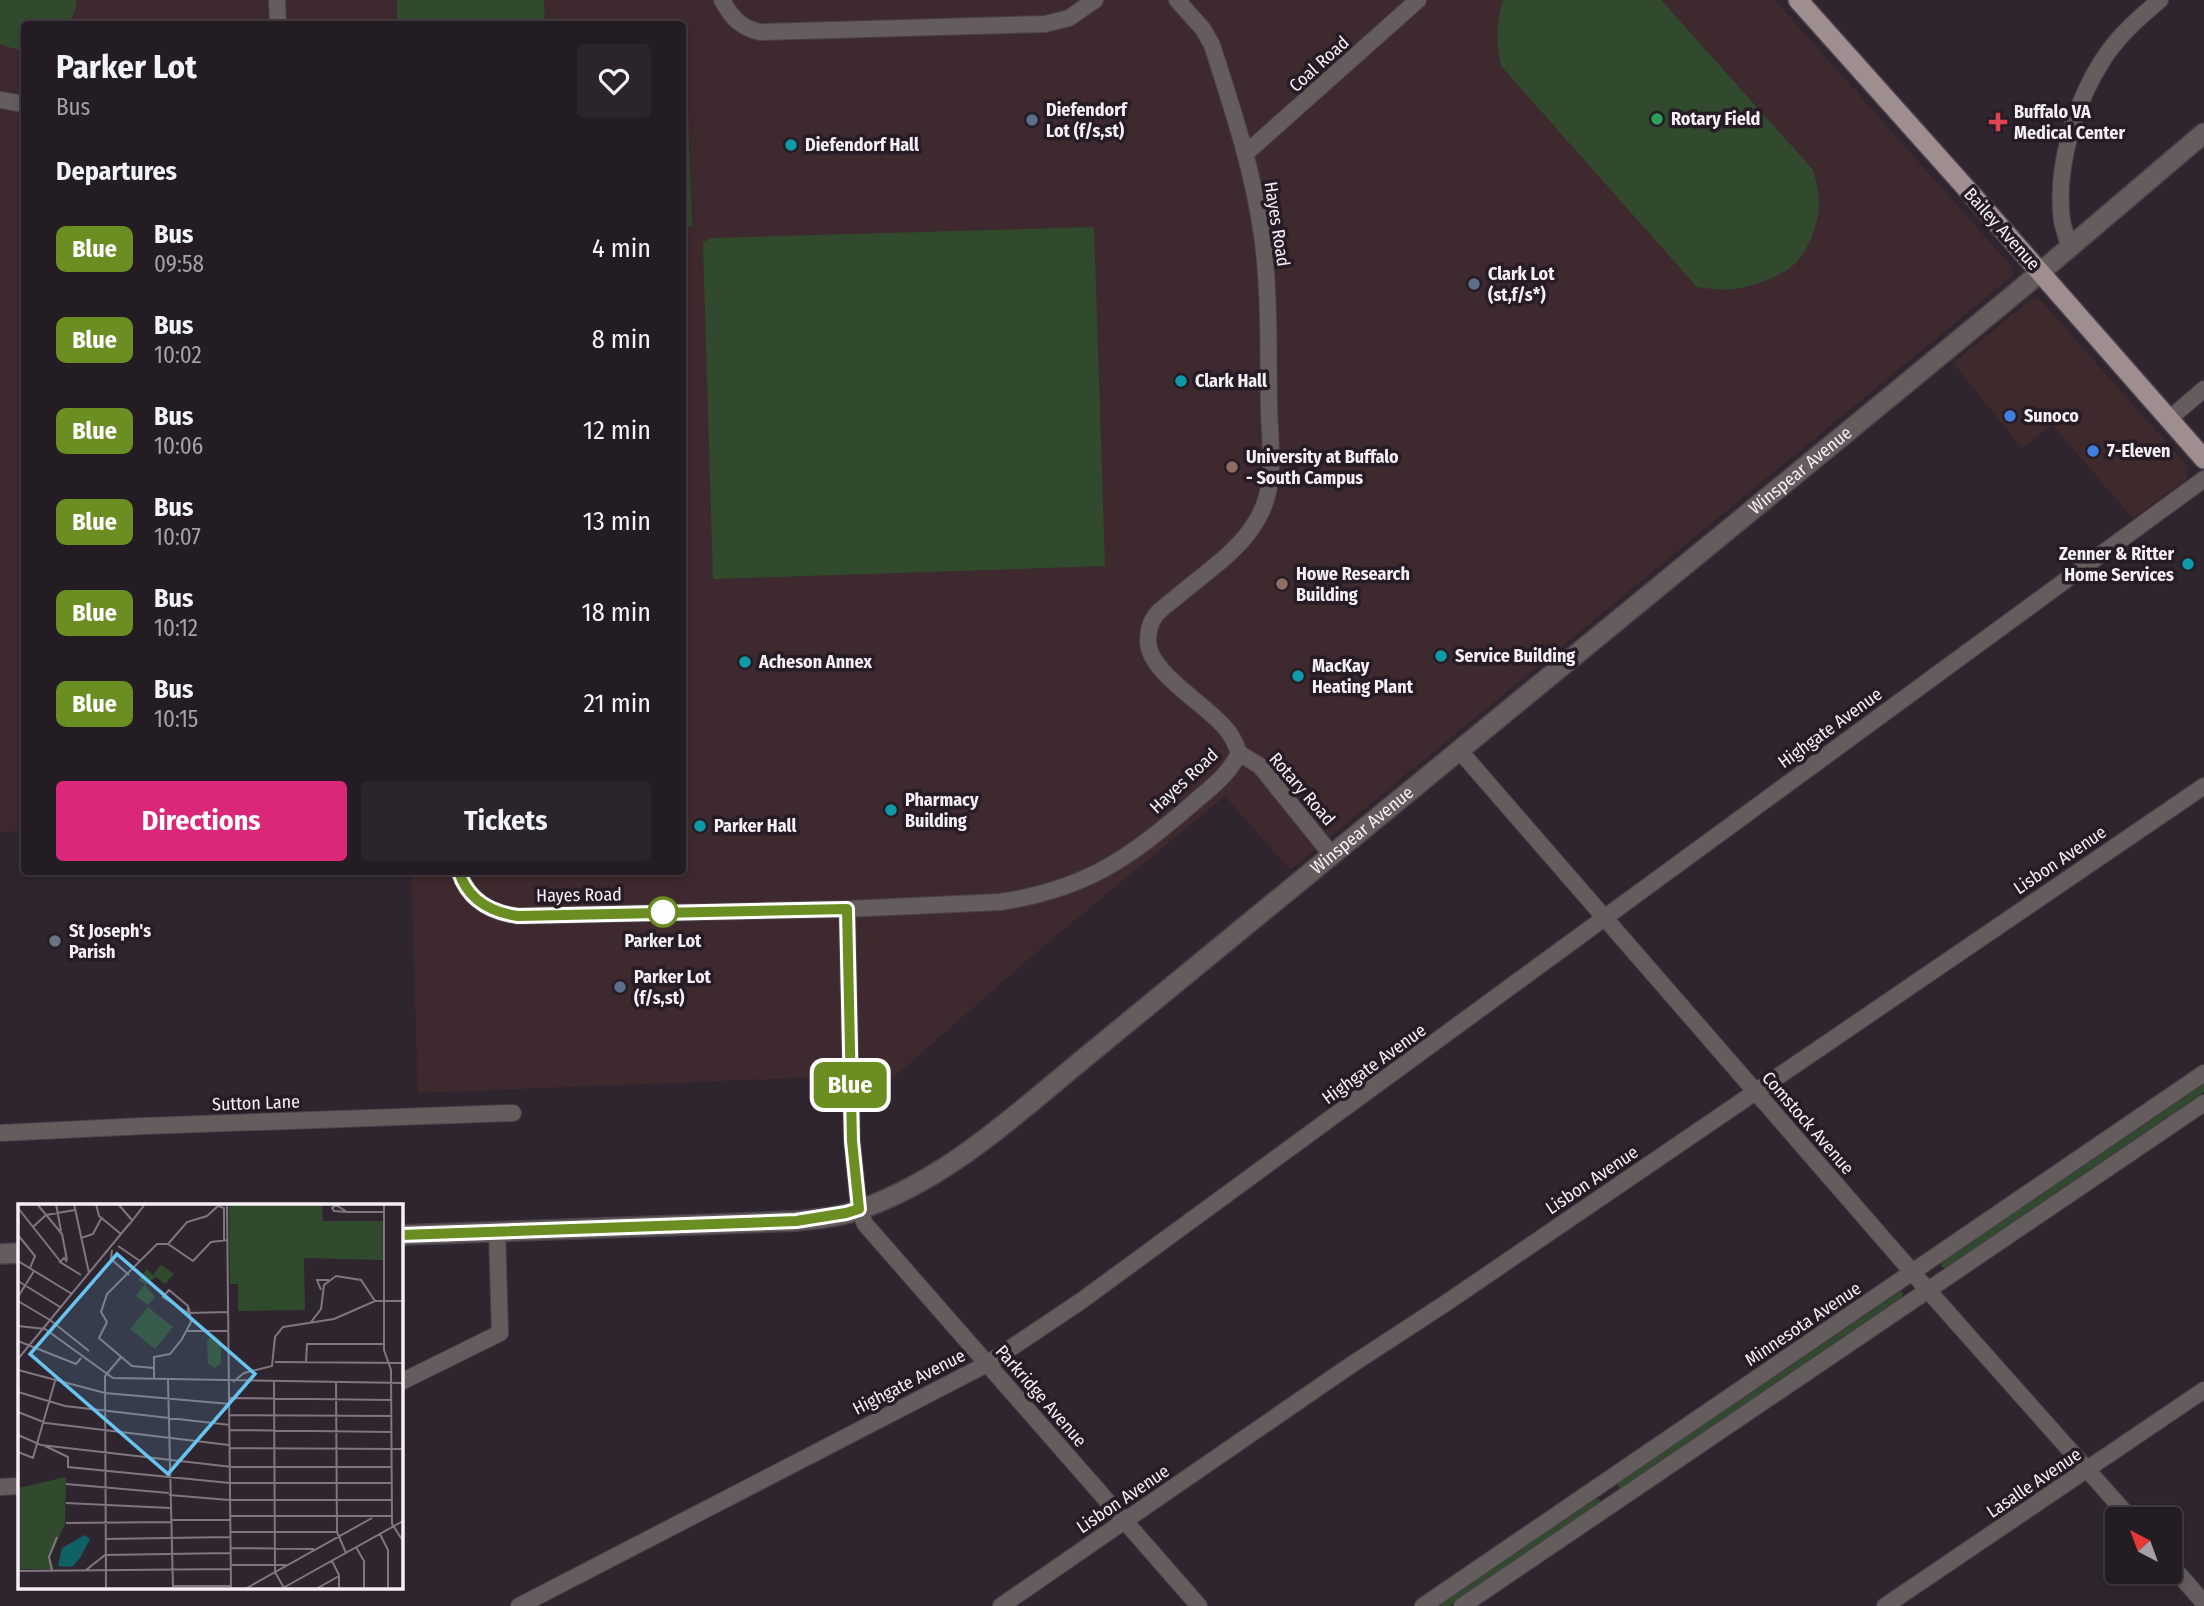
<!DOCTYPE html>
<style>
body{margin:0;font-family:"Fira Sans Condensed",sans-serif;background:#2b252b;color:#f1f3f6;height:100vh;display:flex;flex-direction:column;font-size:26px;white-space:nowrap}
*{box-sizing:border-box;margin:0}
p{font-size:23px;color:#a3a1a6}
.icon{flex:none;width:38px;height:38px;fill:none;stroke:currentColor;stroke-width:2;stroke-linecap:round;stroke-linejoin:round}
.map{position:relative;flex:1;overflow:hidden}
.details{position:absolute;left:21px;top:21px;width:665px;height:854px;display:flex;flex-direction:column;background:#231c23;border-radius:7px;box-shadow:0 4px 10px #0003,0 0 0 2px #403a41}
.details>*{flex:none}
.badge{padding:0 14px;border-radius:10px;font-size:24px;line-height:46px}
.needle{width:46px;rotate:319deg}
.controls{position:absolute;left:2105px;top:1507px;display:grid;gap:14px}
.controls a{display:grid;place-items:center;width:77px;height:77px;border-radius:7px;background:#231c23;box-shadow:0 4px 10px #0003,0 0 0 2px #403a41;font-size:35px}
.map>.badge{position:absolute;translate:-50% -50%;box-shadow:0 0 0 4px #fff}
h2{padding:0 35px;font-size:26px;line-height:63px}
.round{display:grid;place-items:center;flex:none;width:74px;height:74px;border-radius:7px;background:#2b252b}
.summary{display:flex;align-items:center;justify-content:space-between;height:119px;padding:0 35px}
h1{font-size:33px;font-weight:700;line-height:52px}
.action{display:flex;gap:14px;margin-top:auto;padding:14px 35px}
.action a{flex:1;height:80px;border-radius:7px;background:#db2777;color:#fff;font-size:28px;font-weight:700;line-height:80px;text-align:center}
.action a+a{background:#2b252b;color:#f1f3f6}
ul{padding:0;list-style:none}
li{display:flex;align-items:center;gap:21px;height:91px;padding:0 35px}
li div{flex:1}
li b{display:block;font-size:26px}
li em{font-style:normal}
li .badge{min-width:77px;font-weight:700;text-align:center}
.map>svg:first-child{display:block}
</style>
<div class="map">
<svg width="2204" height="1606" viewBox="0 0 2204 1606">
<rect width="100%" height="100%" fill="#2f252f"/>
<path fill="#3e2a2d" d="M2039 298 2188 467 2187 479 2133 518 2052 425 2022 448 1953 363 2029 301Z"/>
<path fill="#3e2a2e" d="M0 0H1775L2012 267 2013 275 1290 870 1225 796 1040 949 887 1083 867 1087 822 1077 418 1093 411 872H682V24H24V831L0 832Z"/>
<path fill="#314a2e" d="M0 0H76V8L69 24H24V50L15 49 0 44Z
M397 0H544L545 24H397Z
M1503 0H1661L1814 171C1815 180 1818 189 1819 198 1820 222 1809 252 1791 267 1778 277 1756 285 1740 288 1726 291 1712 289 1697 287L1501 66C1496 43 1496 23 1503 0Z
M683 90H687L692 226H683Z
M1094 227 1105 566 713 579 703 242 712 238Z
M2204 1084V1092L1945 1268 1941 1267 1942 1262Z
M1901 1291 1903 1293 1902 1297 1622 1488 1618 1487V1483Z
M1597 1498 1600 1500 1599 1504 1450 1606H1438Z"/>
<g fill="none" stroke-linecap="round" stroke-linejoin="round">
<g stroke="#4b414b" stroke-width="18">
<path id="minor" d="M277 0 278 24
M722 0C731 17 741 28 760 32L1045 24 1069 18 1095 0
M0 100 24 104
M1245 154 1418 0
M2070 247C2067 239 2064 230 2062 221 2055 168 2075 102 2104 58 2119 35 2140 17 2160 0
M2169 419 2204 389
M1459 750 1933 1296 2131 1519
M1239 753 1260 766 1331 854
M459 872C468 899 490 913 518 916L847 909 1000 902C1086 889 1128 859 1192 804 1210 788 1229 775 1239 753 1236 745 1233 737 1227 730 1208 705 1148 673 1148 641 1148 632 1150 623 1155 616 1161 608 1171 602 1179 595 1206 572 1241 550 1258 518 1277 486 1270 445 1269 409 1268 351 1270 292 1262 235 1253 170 1232 107 1212 45L1203 29 1177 0
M847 909 852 1141 859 1209 865 1224 1199 1606
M0 1133 144 1126 513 1113
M401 1382 500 1333 497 1231
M0 1487 19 1486
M2170 1564 2204 1603
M519 1606 987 1364 1081 1301 2204 479
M1001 1606 1351 1365 1446 1303 2204 786
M1423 1606 2204 1073
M1462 1606 2204 1103
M1885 1606 2204 1390"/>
</g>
<g stroke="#4b414b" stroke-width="22">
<g id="tertiary">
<path id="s1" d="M401 1235 796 1221C814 1219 832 1218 849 1213 944 1184 1018 1112 1093 1051L1891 396 2023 287 2204 133"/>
<path d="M0 1254 19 1253"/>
</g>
</g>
<g stroke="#4b414b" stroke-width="22">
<path id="primary" d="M1798 0 1982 206 2204 459"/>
</g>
<use href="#minor" stroke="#645c5d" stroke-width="16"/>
<use href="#tertiary" stroke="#645c5d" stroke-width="19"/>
<use href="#primary" stroke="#9f8e90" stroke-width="19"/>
</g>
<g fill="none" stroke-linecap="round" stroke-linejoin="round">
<g stroke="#fff" stroke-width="16">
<path id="line" d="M401 1235 796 1221 846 1213 859 1209 852 1141 847 909 518 916C490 912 468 900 459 872"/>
</g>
<use href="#line" stroke="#6b8e23" stroke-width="10"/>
</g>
<circle fill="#2e9e5b" stroke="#251c26" stroke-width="2.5" cx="1657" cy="119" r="7"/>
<g fill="#5c6f8a" stroke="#251c26" stroke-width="2.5">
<circle cx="1032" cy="120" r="7"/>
<circle cx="1474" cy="284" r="7"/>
<circle cx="620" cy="987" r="7"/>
</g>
<path fill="#e0444e" stroke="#251c26" stroke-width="2.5" d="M1994.5 111.5h7v7h7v7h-7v7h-7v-7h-7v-7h7z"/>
<g fill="#0f9aa8" stroke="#251c26" stroke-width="2.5">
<circle cx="791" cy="145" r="7"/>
<circle cx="1181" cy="381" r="7"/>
<circle cx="2188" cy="564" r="7"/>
<circle cx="1441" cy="656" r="7"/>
<circle cx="745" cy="662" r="7"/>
<circle cx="1298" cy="676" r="7"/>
<circle cx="891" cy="810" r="7"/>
<circle cx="700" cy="826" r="7"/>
</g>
<g fill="#3f7fe0" stroke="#251c26" stroke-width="2.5">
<circle cx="2010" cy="416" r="7"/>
<circle cx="2093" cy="451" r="7"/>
</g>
<g fill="#8d6e63" stroke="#251c26" stroke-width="2.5">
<circle cx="1232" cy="467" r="7"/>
<circle cx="1282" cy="584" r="7"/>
</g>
<circle fill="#fff" stroke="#6b8e23" stroke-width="3.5" cx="663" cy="912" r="14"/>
<circle fill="#6b7280" stroke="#251c26" stroke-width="2.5" cx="55" cy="941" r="7"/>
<g text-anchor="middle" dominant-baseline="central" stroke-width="7" stroke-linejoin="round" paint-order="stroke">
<g font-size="18" fill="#f6eff6" stroke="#251c26">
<text transform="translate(1319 64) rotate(-42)">Coal Road</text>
<text transform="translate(1277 224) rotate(81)">Hayes Road</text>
<text transform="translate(2002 229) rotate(48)">Bailey Avenue</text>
<text stroke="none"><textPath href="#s1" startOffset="1659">Winspear Avenue</textPath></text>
<text transform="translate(1830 728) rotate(-36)">Highgate Avenue</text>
<text transform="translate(1184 781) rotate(-43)">Hayes Road</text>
<text transform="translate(1302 789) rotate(49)">Rotary Road</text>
<text stroke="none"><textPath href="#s1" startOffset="1092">Winspear Avenue</textPath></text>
<text transform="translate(2060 860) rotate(-34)">Lisbon Avenue</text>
<text transform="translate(579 895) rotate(-1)">Hayes Road</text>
<text transform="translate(1374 1064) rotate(-36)">Highgate Avenue</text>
<text transform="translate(256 1103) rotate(-2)">Sutton Lane</text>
<text transform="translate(1808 1123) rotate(49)">Comstock Avenue</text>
<text transform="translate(1592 1180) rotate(-34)">Lisbon Avenue</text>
<text transform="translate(1803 1324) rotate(-34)">Minnesota Avenue</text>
<text transform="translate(909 1382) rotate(-27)">Highgate Avenue</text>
<text transform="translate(1041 1396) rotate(49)">Parkridge Avenue</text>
<text transform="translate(2034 1483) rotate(-34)">Lasalle Avenue</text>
<text transform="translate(1123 1499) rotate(-34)">Lisbon Avenue</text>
</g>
<g font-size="18" font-weight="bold" fill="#f6eff6" stroke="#251c26" text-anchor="start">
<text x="1046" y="110">Diefendorf<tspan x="1046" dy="21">Lot (f/s,st)</tspan></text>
<text x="2014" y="112">Buffalo VA<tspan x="2014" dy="21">Medical Center</tspan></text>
<text x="1671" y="119">Rotary Field</text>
<text x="805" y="145">Diefendorf Hall</text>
<text x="1488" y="274">Clark Lot<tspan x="1488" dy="21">(st,f/s*)</tspan></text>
<text x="1195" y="381">Clark Hall</text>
<text x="2024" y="416">Sunoco</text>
<text x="2107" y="451">7-Eleven</text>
<text x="1246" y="457">University at Buffalo<tspan x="1246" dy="21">- South Campus</tspan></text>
<text x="2174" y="554" text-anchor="end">Zenner &amp; Ritter<tspan x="2174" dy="21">Home Services</tspan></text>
<text x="1296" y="574">Howe Research<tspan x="1296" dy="21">Building</tspan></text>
<text x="1455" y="656">Service Building</text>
<text x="759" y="662">Acheson Annex</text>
<text x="1312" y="666">MacKay<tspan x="1312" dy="21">Heating Plant</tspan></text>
<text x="905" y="800">Pharmacy<tspan x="905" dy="21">Building</tspan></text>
<text x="714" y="826">Parker Hall</text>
<text x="69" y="931">St Joseph's<tspan x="69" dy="21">Parish</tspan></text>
<text x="634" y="977">Parker Lot<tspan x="634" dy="21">(f/s,st)</tspan></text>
</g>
<g font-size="18" font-weight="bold" fill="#f6eff6" stroke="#251c26">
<text x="663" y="941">Parker Lot</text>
</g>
</g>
<g transform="translate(18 1204)">
<rect width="385" height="385" fill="#2f252f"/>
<path d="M211 0H304L305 17H365V56L286 54 287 106 220 107V80H212ZM143 61 156 70 147 80 138 73 127 81 137 93 130 101 118 92 127 80 120 76 129 65 135 71ZM130 103 155 123 137 145 112 125ZM196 131 203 137V159L197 164 190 160 189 136ZM48 273 47 320 32 353 36 365H0V284Z" fill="#314a2e"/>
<path d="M67 331 72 335 62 354 54 363 40 362 44 344Z" fill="#106165"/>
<path fill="none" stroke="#7f767f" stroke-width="2" d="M19 0 44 30 49 56M38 0 43 27M56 0 71 69M78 0 81 12 103 30M100 0 114 16M209 0 213 385M366 0V146L373 166 374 320 385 337M0 4 42 57M329 8 318 1 314 4 316 7 329 8H366M111 21 127 0M15 23 28 11 57 6M0 31 17 52 12 64M63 34 75 30 84 13M150 40 169 18 189 12 200 2 206 4V36M100 42 122 57M94 46 93 55 111 71M0 57 54 90M49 58 46 54 42 58 63 71M0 77 42 103M151 86 170 102V109L145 93ZM303 86 299 76H311M0 93 16 67M0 97 32 116M170 109 210 108M32 116 71 147M293 118 303 105 306 81 318 72 343 76 357 97M0 122 27 125 95 174 385 179M169 127H211M0 137 58 160 63 154M0 155 112 19M257 158 385 159M288 158 289 140H366M136 164 114 162 81 134 89 118 83 108 89 90 139 40H150L175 57 193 38 210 36M0 166 87 189 212 200M87 172 88 385M87 172 103 153M136 176V153L152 150 164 135 173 118 171 104M150 176 155 385M215 178 226 169 254 162 257 133 265 123 316 115 357 97H385M256 178 257 368 266 384M318 179 319 328 328 349M0 188 47 202 212 221M212 194 373 196M0 208 28 219 211 241M212 211 373 212M212 226 373 228M0 231 23 241 214 263H374M27 242 50 253V263L212 279H374M212 244 385 245M0 248 15 254 37 177M48 280 151 289M151 291 211 296H374M48 299 152 304M212 312H374M153 316H212M48 319 153 318M212 328H320M362 330 370 346V385M87 335 212 333M338 343 346 357V385M212 344 296 345M314 357 321 371V385M213 361H268M68 366 87 351 212 349M0 367 213 365M34 367 31 353 39 333M155 382H213M265 384 385 317M227 385 354 314M298 385 321 372"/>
<path fill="#67c4f0" fill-opacity="0.15" stroke="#67c4f0" stroke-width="3.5" d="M99 50 237 170 150 270 12 150Z"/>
<rect width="385" height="385" fill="none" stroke="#f6eff6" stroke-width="3.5"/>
</g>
</svg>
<div class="controls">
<a><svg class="needle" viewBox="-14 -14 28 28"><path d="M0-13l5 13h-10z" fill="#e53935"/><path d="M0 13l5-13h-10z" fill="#a3a1a6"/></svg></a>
</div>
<b class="badge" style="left:850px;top:1085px;background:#6b8e23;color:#fff">Blue</b>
<section class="details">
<div class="summary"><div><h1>Parker Lot</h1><p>Bus</p></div><a class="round"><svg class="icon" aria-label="heart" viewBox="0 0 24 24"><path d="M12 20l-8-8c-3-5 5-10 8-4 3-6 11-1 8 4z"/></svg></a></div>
<h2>Departures</h2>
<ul>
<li><span class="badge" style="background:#6b8e23;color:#fff">Blue</span><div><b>Bus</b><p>09:58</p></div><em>4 min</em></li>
<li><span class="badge" style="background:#6b8e23;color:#fff">Blue</span><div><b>Bus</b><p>10:02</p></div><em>8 min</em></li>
<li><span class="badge" style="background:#6b8e23;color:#fff">Blue</span><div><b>Bus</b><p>10:06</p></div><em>12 min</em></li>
<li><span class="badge" style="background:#6b8e23;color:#fff">Blue</span><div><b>Bus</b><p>10:07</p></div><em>13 min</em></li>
<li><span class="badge" style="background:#6b8e23;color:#fff">Blue</span><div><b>Bus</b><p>10:12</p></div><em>18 min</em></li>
<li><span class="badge" style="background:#6b8e23;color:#fff">Blue</span><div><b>Bus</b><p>10:15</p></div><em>21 min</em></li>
</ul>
<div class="action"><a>Directions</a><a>Tickets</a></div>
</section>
</div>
